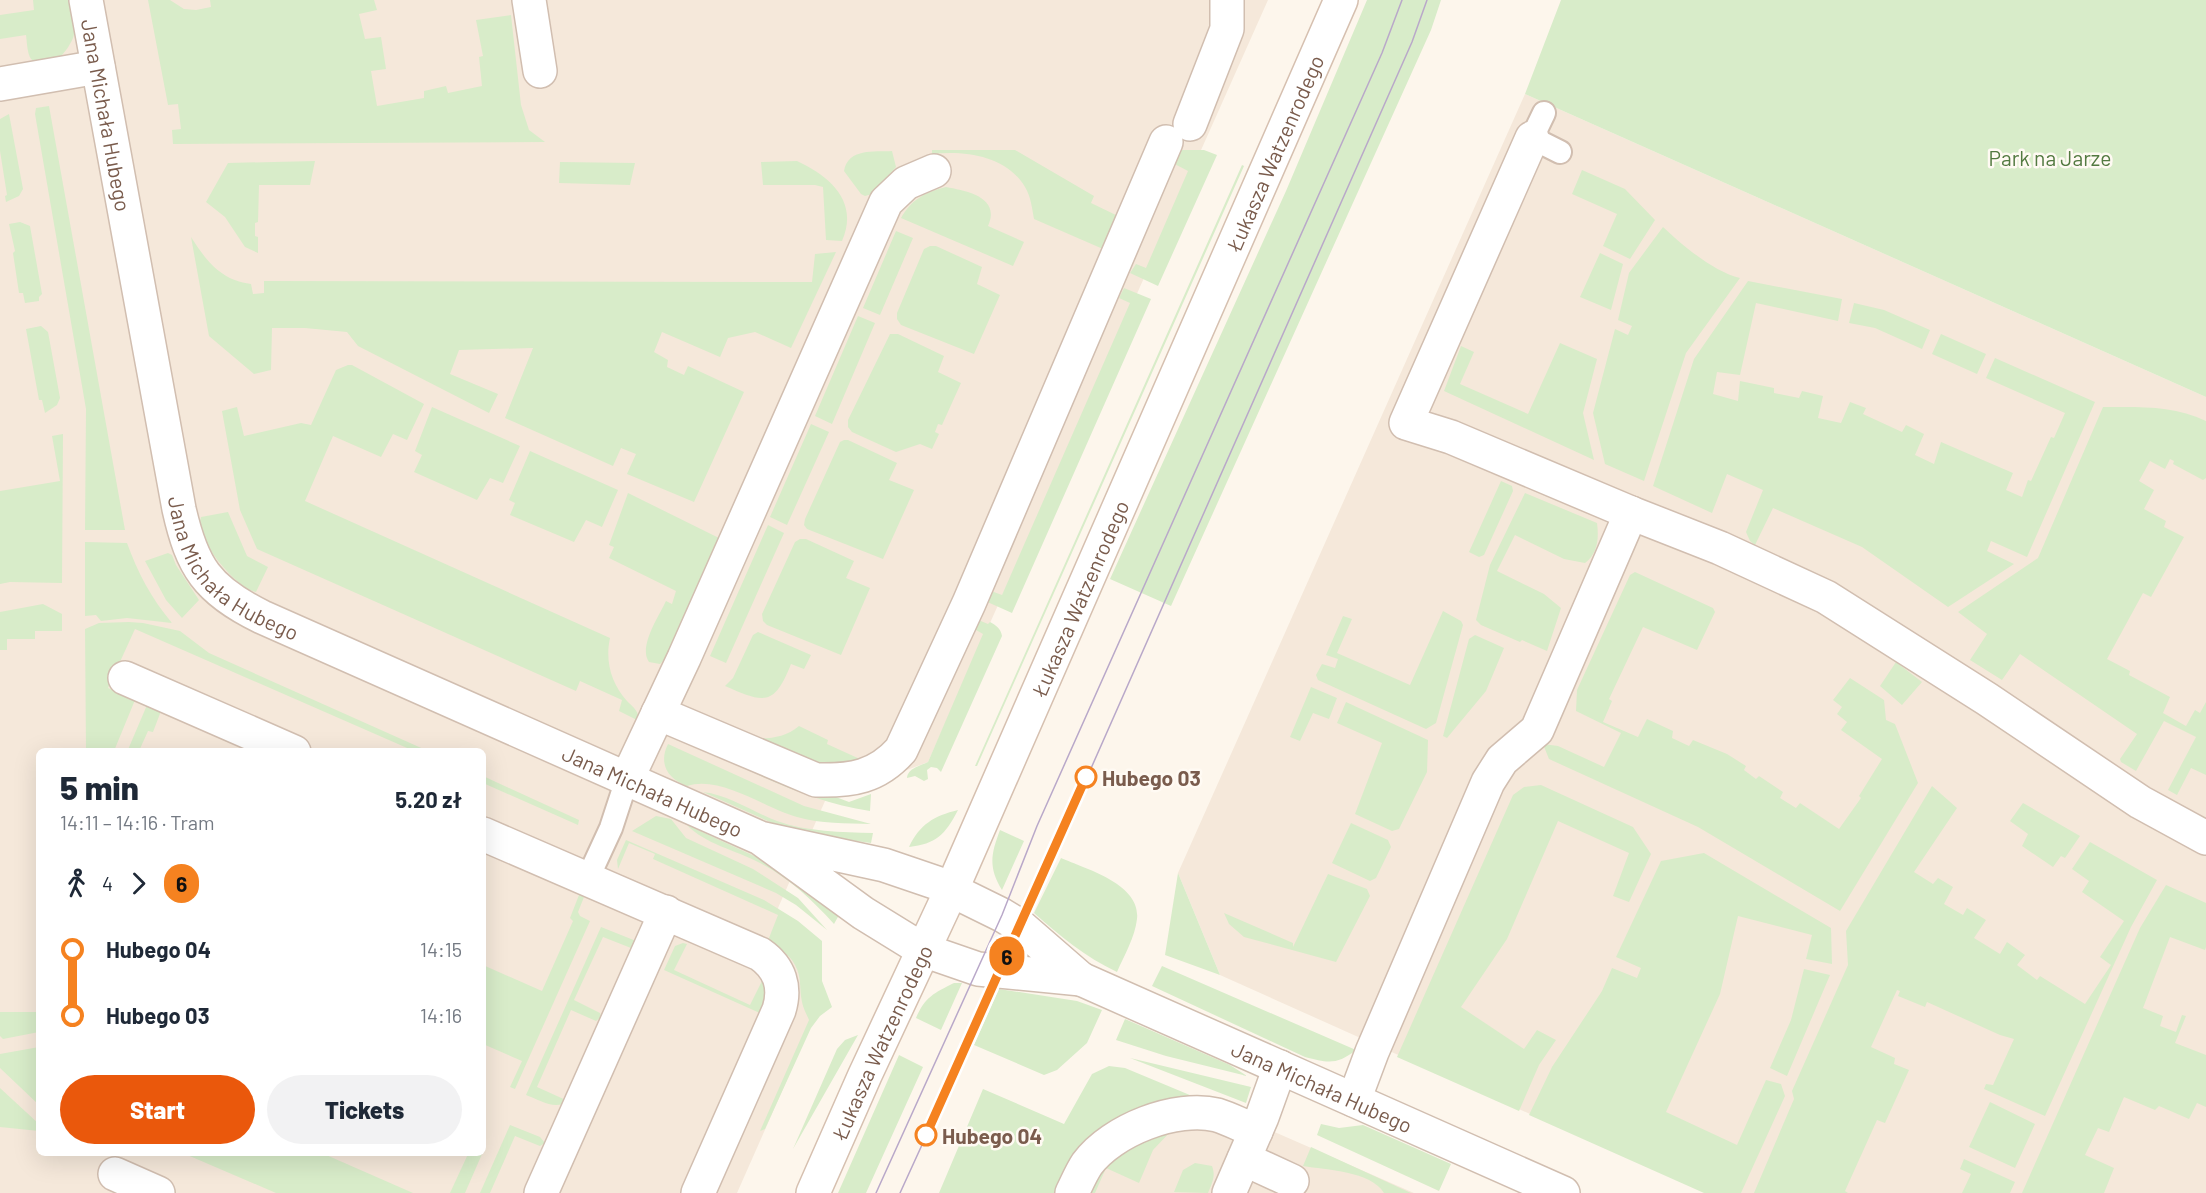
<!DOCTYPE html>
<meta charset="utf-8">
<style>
body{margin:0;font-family:Barlow,sans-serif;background:#f2f2f3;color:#1f2937;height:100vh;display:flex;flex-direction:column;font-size:22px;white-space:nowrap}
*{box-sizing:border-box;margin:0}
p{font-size:20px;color:#747a83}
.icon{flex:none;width:33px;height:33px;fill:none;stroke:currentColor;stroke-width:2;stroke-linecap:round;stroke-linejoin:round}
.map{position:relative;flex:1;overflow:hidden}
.panel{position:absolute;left:36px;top:748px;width:450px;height:408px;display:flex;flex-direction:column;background:#fff;border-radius:9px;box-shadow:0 6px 24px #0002}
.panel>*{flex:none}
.badge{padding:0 12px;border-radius:20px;font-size:21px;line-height:39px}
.map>.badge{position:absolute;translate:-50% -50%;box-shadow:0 0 0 3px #fff}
.legs{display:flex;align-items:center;gap:9px;height:66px;padding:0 24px;font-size:20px}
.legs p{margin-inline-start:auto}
.overview{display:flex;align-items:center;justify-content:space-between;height:102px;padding:0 24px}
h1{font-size:33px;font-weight:800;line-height:45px}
.button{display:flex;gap:12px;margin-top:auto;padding:12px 24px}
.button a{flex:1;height:69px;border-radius:36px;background:#ea580c;color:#fff;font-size:24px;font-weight:800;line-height:69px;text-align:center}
.button a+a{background:#f2f2f3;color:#1f2937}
ul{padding:0 24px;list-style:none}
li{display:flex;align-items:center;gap:21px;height:66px;font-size:22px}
li i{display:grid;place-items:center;width:9px;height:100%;margin:0 8px;background:currentColor}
li i::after{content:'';width:15px;height:15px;margin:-8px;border:4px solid;border-radius:50%;background:#fff}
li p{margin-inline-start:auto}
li:first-child i{background:linear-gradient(#0000 50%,currentColor 0)}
li:last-child i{background:linear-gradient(currentColor 50%,#0000 0)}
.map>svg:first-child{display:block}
</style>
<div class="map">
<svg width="2206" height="1193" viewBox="0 0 2206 1193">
<rect width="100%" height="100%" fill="#fdf6ec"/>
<path fill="#f5e8da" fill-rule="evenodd" d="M0 0H1268L928 762 825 801 778 908 817 1012 737 1193H0ZM39 752H483V1154H39Z
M1525 94 2206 397V1193H1706L1220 975 1178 873Z
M1197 1098 1414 1193H1063Z"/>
<path fill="#d8ecc9" d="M33 0H71C73 12 77 27 73 38 71 43 66 51 62 55 56 61 38 66 31 59 27 53 27 42 26 35L0 39V15L34 10Z
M148 0H170L184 9 196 10 211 7 210 0H374L377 10 359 14 365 39 381 37 386 69 371 71 377 106 424 98V91L446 86 448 93 482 86 479 57 483 56 476 20 511 15 521 105 529 130 545 142 173 144 172 130 181 129 178 104 168 105Z
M1367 0H1441L1431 30 1171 606 1110 579 1286 191Z
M1561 0H2206V397L1525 94Z
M49 106 125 530H85L86 409 35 114 36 108Z
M9 114 23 189 19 196 6 202 5 196 7 195 0 151V119Z
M932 150H1015L1094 196 1091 203 1118 216 1103 249 1034 219C1032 208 1031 197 1025 187 1007 156 965 150 932 154Z
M1172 150H1204L1217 155 1158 286 1130 273 1136 264 1146 268 1188 171 1167 160Z
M892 151 896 167 872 194 865 196 861 194 844 171C848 148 874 152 892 151Z
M315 161 310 185H259L258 222 255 223V236L258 237V253L245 247 225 217 206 202 228 163Z
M797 161C831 177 859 202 842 241L826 240 823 187 815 185H763L761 162Z
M560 162 635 163 630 185 559 183Z
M1242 165 1244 166 977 766H975Z
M1582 170 1625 189 1655 220 1630 259 1603 246 1617 214 1572 194Z
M946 187C967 191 1001 197 988 226L1024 242 1013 266 901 218C911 200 925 192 946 187Z
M20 222 30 226 42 294 39 297V301L25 303 23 293H19L13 253 15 251 9 224Z
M1663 227C1682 245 1714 272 1740 278L1686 353 1644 481 1605 464 1593 413 1615 329 1628 335 1632 326 1618 320 1629 273Z
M896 231 913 238 880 315 863 308Z
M191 237C207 262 221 280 251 284L253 294 264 293V281L812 282 815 254 836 252 791 348 755 332 728 338 720 357 662 332 654 352 668 360 667 367 684 375 688 366 744 392 694 502 627 474 636 454 621 448 613 466 505 418 533 348 459 350 450 374 498 394 489 413 358 346 347 332 305 328H272L271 370 254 374 209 336Z
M930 246H936L982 267 977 284 1000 295 974 354 901 325 897 319V313L924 249Z
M1600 253 1623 264 1611 310 1580 297Z
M1748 281 1842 299 1838 321 1756 303 1740 375 1717 372 1713 394 1738 401 1740 381 1774 388V393L1799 398 1802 391 1823 396 1818 418 1841 423 1850 402 1866 408 1863 414 1902 432 1906 425 1924 434 1915 455 1934 464 1941 442 2013 473 2006 490 2022 497 2028 480 2031 481 2051 437 2054 438 2065 413 1986 378 1995 358 2095 402 2027 557 1991 541 1987 551 2014 564 1948 607 1862 547 1773 508 1755 545 1750 541 1746 532 1763 490 1727 474 1712 513 1653 486 1694 359Z
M1124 288 1151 299 1012 613 983 600 991 591 1002 595 1130 303 1119 298Z
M1854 303 1884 310 1930 330 1922 349 1875 328 1849 323Z
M858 316 875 323 832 424 815 416Z
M41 326 48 332 60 398 57 405 45 413 42 400H39L26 329Z
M890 334H898L944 356 938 372 961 383 942 425 938 424 935 432 939 434 932 449 920 444 896 452 852 432 848 427V420Z
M1941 334 1986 354 1977 374 1932 354Z
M1560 343 1597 359 1583 413 1594 460 1444 391 1461 346 1474 352 1460 384 1528 414Z
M348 365H352L424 404 407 440 393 434 381 457 333 436 305 501 610 638C605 661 611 683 627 701 633 707 639 711 639 721L619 711 622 700 580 681 576 691 257 549 240 510 222 411 237 407 244 436 301 423 311 425 336 370Z
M432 407 520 446 503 483 490 478 477 500 414 472 422 455 415 451Z
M2103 407C2139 407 2173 405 2206 421V478L2203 480 2173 464 2174 461 2170 459 2165 469 2150 461 2139 481 2154 490 2144 509 2166 521 2164 527 2184 537 2151 597 2143 593 2107 659 2130 671 2129 675 2170 697 2163 713 2186 726 2195 710 2200 713 2206 702V775L2191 768 2177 795 2168 790 2196 737 2164 721 2136 771 2121 762 2120 759 2137 734 2020 654 2002 680 1970 660 1987 634 1958 612 2038 558Z
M811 424 829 432 787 525 770 517Z
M63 434 62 583 10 582 0 584V491L60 481 52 436Z
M844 440H848L897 463 889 480 914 490 883 559 807 529 804 525 805 519 840 442Z
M530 451 618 490 602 527 586 520 574 542 510 515 515 503 509 500Z
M1501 481 1512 486 1513 491 1484 555 1479 557 1469 552Z
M628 493 719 538 666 658 660 664 649 662C638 647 659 616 666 601L672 604 676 591 609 558 614 547 609 545Z
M1525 493 1597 523C1599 538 1598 553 1585 563L1564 559 1515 535 1497 571 1544 594 1561 608 1547 651 1522 640 1520 642 1481 625 1476 620 1490 565Z
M228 512 247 556 268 567 256 592C242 590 217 562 210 549 205 541 203 531 200 521L201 517Z
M768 525 784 533 726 663 710 656Z
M800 539H806L854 561 846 578 870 588 841 655 767 625 763 621 762 614 795 542Z
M85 542 127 543C138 573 151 598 172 623L127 618 101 621 96 615 85 616Z
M168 553 172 555 176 565 199 600 182 618 166 600 145 561Z
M1635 572 1713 608 1715 612 1697 650 1643 627 1609 699 1612 701 1603 722 1638 737 1647 719 1673 731 1672 738 1689 746 1693 740 1727 754 1746 766 1744 770 1756 779 1759 776 1783 792 1780 798 1796 808 1800 803 1839 829 1861 798 1859 796 1882 759 1841 730 1847 722 1837 714 1842 707 1833 700 1850 678 1884 700 1886 720 1895 724 1918 783 1840 911 1698 827 1549 759 1543 744 1558 746 1604 767 1621 733 1576 711 1577 690 1630 575Z
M43 604 62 614V631H35V639H7V650H0V612Z
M1443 611 1461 621 1463 625 1436 723 1426 729 1318 680 1316 675 1322 664 1335 668 1338 659 1326 655 1343 616 1352 619 1337 653 1410 685Z
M976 619 988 624 990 622C996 625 1001 629 1002 636L941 772 937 768 931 767 927 770 928 779 924 781 915 776 907 778C908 768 920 766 928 762L983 634 976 630 973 625Z
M129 622 143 623 180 631 209 653 428 751H414L135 629 108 688 135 700 114 751H86L85 629 99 623Z
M758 632 811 655 804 669 791 664C774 707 764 703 725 686L733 678 753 635Z
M1475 635 1504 648 1486 691 1447 738 1443 736 1469 639Z
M1896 662 1922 682 1902 705 1880 686Z
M1311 687 1337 698 1329 719 1313 713 1300 741 1290 737Z
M1346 702 1428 740 1427 772 1399 829 1392 831 1355 814 1382 743 1337 723Z
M147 705 161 711 153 732 148 731 139 751 127 752Z
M799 726 828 740 827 744 862 760 827 766 785 748 738 737C760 739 781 741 799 726Z
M683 739 849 802 871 794 870 811C803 801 743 767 683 739Z
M668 744 804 806 871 824C846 823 821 824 797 817 764 808 721 775 687 786 668 779 658 764 668 744Z
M483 776 579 820 578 825 483 783Z
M1541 785 1633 827 1651 854 1629 902 1613 896 1629 853 1558 821 1507 939 1461 1007 1524 1049 1537 1030 1556 1040 1539 1065 1519 1111 1397 1057 1513 795 1524 787Z
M1932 786 1957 808 1914 872 1933 884 1938 878 1953 887 1944 904 1963 915 1967 908 1986 920 1974 938 2000 954 2007 942 2025 955 2017 965 2037 980 2040 976 2085 1004 2111 965 2100 957 2124 921 2082 892 2089 881 2072 869 2090 842 2157 880 2131 927 2045 1116 1984 1089 1986 1084 1993 1085 2014 1039 2000 1035 1927 1002 1925 1007 1898 996 1900 991 1897 990 1871 1047 1895 1058 1894 1064 1909 1070 1885 1123 1877 1120 1845 1191 1848 1193H1754L1794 1099 1792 1091 1848 965 1846 931Z
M703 792C729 795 753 812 777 821 808 832 841 832 873 833L871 843 820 836 779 826Z
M2023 803 2080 836 2065 858 2061 856 2053 867 2022 846 2028 834 2010 821Z
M958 810C945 835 936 844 909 847 920 824 934 816 958 810Z
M656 816 671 819 686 838 753 869 798 898 827 930 796 905 776 893 632 831Z
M1351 823 1388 840 1391 847 1376 878 1370 881 1332 863Z
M687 825 774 865 839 915 834 924C811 899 789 878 758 862 735 850 705 844 687 825Z
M1000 830 1024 841 1002 890C988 867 991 854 1000 830Z
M626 840 764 900 798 921 822 941V981L832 1007 820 1016 811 1028 765 1129 760 1131 809 1020C807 1015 803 1008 802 1002 799 989 802 977 795 965 789 952 774 948 769 938L778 915 653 859 655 854 629 843 618 869 617 860Z
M1704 853 1831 928 1832 964 1806 959 1812 935 1738 916 1720 994 1666 1112 1737 1145 1766 1080 1781 1084 1785 1096 1741 1193H1704L1529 1115 1552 1067 1602 991 1612 968 1637 978 1641 968 1616 957 1661 861Z
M1061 858C1086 869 1141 884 1137 919 1135 937 1124 956 1117 972 1085 957 1060 936 1034 913Z
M1178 873 1220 975 1165 955Z
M1328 874 1367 889 1370 896 1336 962 1244 937 1229 924 1224 913 1293 943V947Z
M2166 885 2206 903V947L2205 950 2170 937 2143 1008 2163 1016 2160 1026 2176 1032 2182 1015 2186 1016 2175 1043 2206 1055V1107L2197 1103 2189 1119 2159 1106 2155 1110 2124 1097 2109 1132 2098 1128 2085 1155 2114 1168 2104 1193H2022L2140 928Z
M579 895 584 897 578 912 580 916 590 921 515 1089 510 1087 522 1061 483 1044V965L542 991 573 921 570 918Z
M601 927 636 941 634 947 631 948 603 937 574 1000 600 1013 601 1017 596 1021 571 1010 537 1087 568 1101C555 1111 540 1100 526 1095Z
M683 943 687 944 674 970 750 1005 763 979 768 994 762 1014 664 970 675 946Z
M1162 966 1356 1050C1337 1065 1328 1063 1305 1057L1152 986Z
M1804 969 1830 975 1787 1076 1770 1068 1791 1020Z
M954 983H962L941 1030 916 1018C925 997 934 993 954 983Z
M999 989 1077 1001 1102 1010 1087 1043 1057 1070 1044 1075 974 1045Z
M0 1012H39V1032L3 1039 0 1036Z
M1125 1019 1230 1065 1247 1076 1166 1056 1116 1040Z
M858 1035 793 1149 837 1049 845 1040Z
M39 1047V1105L0 1068V1054Z
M899 1055 923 1067 866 1193H838Z
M1130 1058 1251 1087 1246 1103Z
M1109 1066 1125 1068 1197 1098 1063 1193H939L983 1089 1064 1124 1092 1074Z
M0 1088 39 1124V1131L0 1127Z
M1990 1102 2035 1124 2015 1168 1969 1147Z
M1321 1124 1339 1128 1363 1125 1451 1164 1439 1191 1317 1135Z
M510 1125 540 1137 545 1143 540 1146 515 1136 490 1193H480Z
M1172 1130 1153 1150 1139 1183 1106 1168 1095 1193H1084L1112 1154Z
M1311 1147 1411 1193H1384C1371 1171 1326 1170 1303 1166Z
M185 1154H324L413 1193H276Z
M468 1154H482L465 1193H450Z
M1964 1159 2015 1182 2010 1193H1962L1971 1174 1960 1169Z
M1195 1163 1212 1166C1216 1176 1212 1183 1208 1193L1174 1192 1183 1170Z"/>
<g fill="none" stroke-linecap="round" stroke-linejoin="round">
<g stroke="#d1beb0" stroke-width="26">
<path id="lane" d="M1544 113 1532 138 1560 152
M587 880 611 828 627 779"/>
</g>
<g stroke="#d1beb0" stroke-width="36">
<g id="street">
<path id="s1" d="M86 0 179 509C192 567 207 590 262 617L760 838 863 913 923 950 978 969 1081 979 1020 926 1002 915 937 883 884 865 760 838"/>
<path d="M529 0 540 71"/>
<path d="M0 84 98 67"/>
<path d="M1190 124 1227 29V0"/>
<path d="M1532 138 1406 423 1451 437 1631 513 1720 548 1826 597 1987 699 2140 802 2206 838"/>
<path d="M125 678 294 752"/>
<path d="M658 713 816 780C852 781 877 777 901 750L969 603 1166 142"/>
<path d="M627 779 684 658 886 202 906 183 934 171"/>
<path d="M483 834 760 954C780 968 786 987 779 1010L698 1193"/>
<path id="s2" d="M1081 979 1563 1193"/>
<path d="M1354 1100 1372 1052 1488 782 1502 760 1537 730 1631 513"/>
<path d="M1244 1159 1292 1181"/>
<path d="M115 1174 158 1193"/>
<path d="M541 1193 666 912"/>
<path d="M1072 1193C1077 1183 1081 1173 1087 1164 1112 1130 1176 1105 1217 1115 1230 1119 1243 1126 1256 1131"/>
<path d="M1229 1193 1262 1117 1280 1067"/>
</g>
</g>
<g stroke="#d6c0b0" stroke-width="36">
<g id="secondary">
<path id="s3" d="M813 1193 865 1075 951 891 1341 0"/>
</g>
</g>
<use href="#lane" stroke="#fff" stroke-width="22"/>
<use href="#street" stroke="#fff" stroke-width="33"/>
<use href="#secondary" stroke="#fff" stroke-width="33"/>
<path stroke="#b9a8c9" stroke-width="1.5" d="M876 1193 1002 915 1037 826 1382 53 1402 0
M900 1193 1001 972 1412 42 1427 0"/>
</g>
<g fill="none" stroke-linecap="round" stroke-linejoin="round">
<g stroke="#fff" stroke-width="14">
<path id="line-1" d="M926 1135 1086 777"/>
</g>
<use href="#line-1" stroke="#f58220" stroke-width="9"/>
</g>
<g fill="#fff" stroke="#f58220" stroke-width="3">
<circle cx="1086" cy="777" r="10"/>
<circle cx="926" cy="1135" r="10"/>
</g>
<g text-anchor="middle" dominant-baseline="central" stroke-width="5" stroke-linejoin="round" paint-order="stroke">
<g font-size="21" fill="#7a5c4d" stroke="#fffaf3">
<text stroke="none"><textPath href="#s1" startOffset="117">Jana Michała Hubego</textPath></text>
<text stroke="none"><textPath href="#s3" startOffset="1138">Łukasza Watzenrodego</textPath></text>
<text stroke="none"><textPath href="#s1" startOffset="602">Jana Michała Hubego</textPath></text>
<text stroke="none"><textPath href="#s3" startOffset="652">Łukasza Watzenrodego</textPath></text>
<text stroke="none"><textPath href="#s1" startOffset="1088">Jana Michała Hubego</textPath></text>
<text stroke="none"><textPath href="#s3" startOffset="166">Łukasza Watzenrodego</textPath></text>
<text stroke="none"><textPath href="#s2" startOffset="264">Jana Michała Hubego</textPath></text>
</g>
<g font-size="21" fill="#537a41" stroke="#fffaf3">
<text x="2050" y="157">Park na Jarze</text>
</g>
<g font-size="21" font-weight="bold" fill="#7a5c4d" stroke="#fffaf3" text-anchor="start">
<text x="1102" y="777">Hubego 03</text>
<text x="942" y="1135">Hubego 04</text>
</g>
</g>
</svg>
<b class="badge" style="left:1007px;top:956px;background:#f58220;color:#111">6</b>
<section class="panel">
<div class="overview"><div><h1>5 min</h1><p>14:11 – 14:16 · Tram</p></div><b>5.20 zł</b></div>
<div class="legs"><svg class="icon" aria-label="walk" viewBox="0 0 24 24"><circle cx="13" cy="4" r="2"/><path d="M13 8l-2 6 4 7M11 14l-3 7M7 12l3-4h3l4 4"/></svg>4<svg class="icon" aria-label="forward" viewBox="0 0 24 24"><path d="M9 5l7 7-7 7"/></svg><b class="badge" style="background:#f58220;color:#111">6</b></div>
<ul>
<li><i style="color:#f58220"></i><b>Hubego 04</b><p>14:15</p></li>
<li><i style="color:#f58220"></i><b>Hubego 03</b><p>14:16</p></li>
</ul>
<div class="button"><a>Start</a><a>Tickets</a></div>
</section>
</div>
